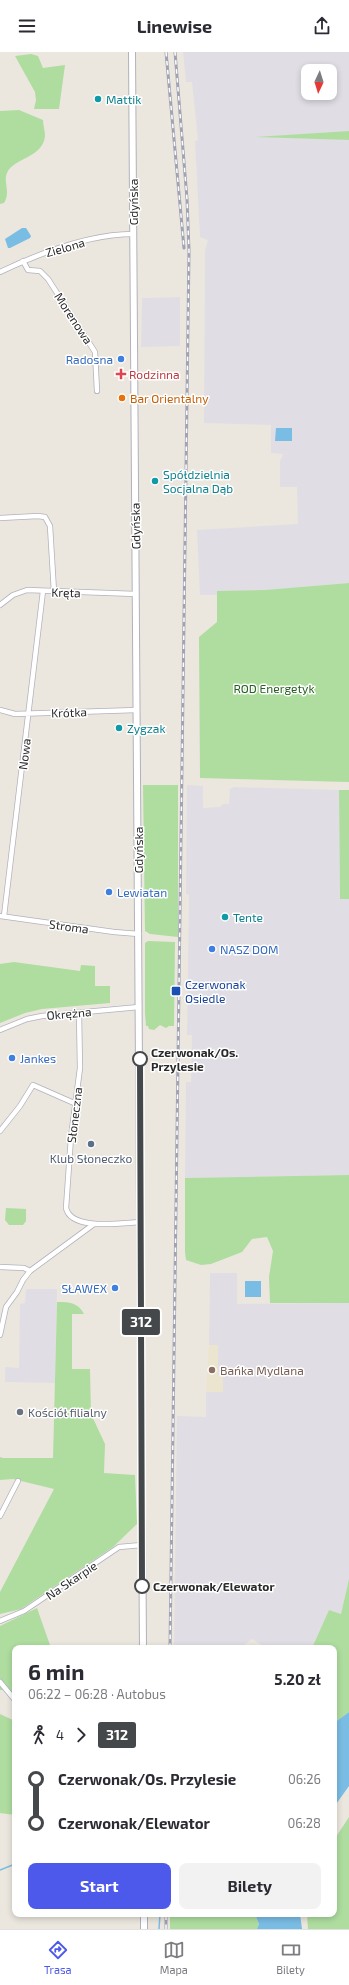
<!DOCTYPE html>
<html lang="pl">
<meta charset="utf-8">
<style>
body{margin:0;font-family:"Exo 2",sans-serif;background:#f2f2f3;color:#2b2b33;height:100vh;display:flex;flex-direction:column;font-size:15px;white-space:nowrap}
*{box-sizing:border-box;margin:0}
p{font-size:13px;color:#7c7c81}
.icon{flex:none;width:22px;height:22px;fill:none;stroke:currentColor;stroke-width:2;stroke-linecap:round;stroke-linejoin:round}
.map{position:relative;flex:1;overflow:hidden}
.side{position:absolute;left:12px;top:1593px;width:325px;height:272px;display:flex;flex-direction:column;background:#fff;border-radius:8px;box-shadow:0 2px 6px #0003}
.side>*{flex:none}
.badge{padding:0 8px;border-radius:3px;font-size:14px;line-height:26px}
.needle{width:26px;rotate:184deg}
.tools{position:absolute;left:301px;top:12px;display:grid;gap:8px}
.tools a{display:grid;place-items:center;width:36px;height:36px;border-radius:8px;background:#fff;box-shadow:0 2px 6px #0003;font-size:20px}
.map>.badge{position:absolute;translate:-50% -50%;box-shadow:0 0 0 2px #fff}
.legs{display:flex;align-items:center;gap:6px;height:44px;padding:0 16px;font-size:13px}
.legs p{margin-inline-start:auto}
.summary{display:flex;align-items:center;justify-content:space-between;height:68px;padding:0 16px}
h1{font-size:22px;font-weight:700;line-height:30px}
.button{display:flex;gap:8px;margin-top:auto;padding:8px 16px}
.button a{flex:1;height:46px;border-radius:8px;background:#4c59ea;color:#fff;font-size:16px;font-weight:700;line-height:46px;text-align:center}
.button a+a{background:#f2f2f3;color:#2b2b33}
ul{padding:0 16px;list-style:none}
li{display:flex;align-items:center;gap:14px;height:44px;font-size:15px}
li i{display:grid;place-items:center;width:6px;height:100%;margin:0 5px;background:currentColor}
li i::after{content:'';width:10px;height:10px;margin:-5px;border:3px solid;border-radius:50%;background:#fff}
li p{margin-inline-start:auto}
li:first-child i{background:linear-gradient(#0000 50%,currentColor 0)}
li:last-child i{background:linear-gradient(currentColor 50%,#0000 0)}
header{display:flex;justify-content:space-between;align-items:center;height:52px;padding:0 16px;background:#fff;font-size:18px;font-weight:700}
.tab-bar{display:flex;justify-content:space-around;align-items:center;height:56px;border-top:1px solid #e1e1e2;background:#fff;font-size:11px;color:#7c7c81}
.tab-bar a{display:grid;justify-items:center;gap:2px}
.tab-bar .selected{color:#4c59ea}
.map>svg:first-child{display:block}
</style>
<header><svg class="icon" aria-label="menu" viewBox="0 0 24 24"><path d="M4 6h16M4 12h16M4 18h16"/></svg>Linewise<svg class="icon" aria-label="share" viewBox="0 0 24 24"><path d="M12 15V3M7 8l5-5 5 5M5 13v7h14v-7"/></svg></header>
<div class="map">
<svg width="349" height="1877" viewBox="0 0 349 1877">
<rect width="100%" height="100%" fill="#ebe7de"/>
<path fill="#e0dee4" fill-rule="evenodd" d="M183 0H349V79L261 85 349 88V531L265 538 217 540V543H200L197 478 298 472 297 435H280V409L283 402 271 401V373L204 371 205 198 208 188 200 185 195 89 198 88 192 30H186ZM308 19H330V41H308Z
M180 245V294L141 295 142 246Z
M187 733 203 734V756L220 755 223 752H229L230 737 234 735 339 738 340 847H349V1123L185 1126 186 1030H191L192 983H187L189 843 186 842Z
M210 1221H237V1252L349 1251V1527L341 1562 329 1558 312 1596H267L252 1587 244 1593V1596H174L177 1364 206 1365V1340H223L218 1324V1293H209Z
M26 1237H57L55 1331 5 1330V1315L19 1316 20 1252 25 1251Z"/>
<path fill="#ebe5cf" d="M209 1293H218V1323L223 1326V1340H206Z"/>
<path fill="#aedd9f" d="M31 2 38 4 43 16 65 13 59 57H34L36 48 35 40 15 4Z
M19 58 43 68C43 73 45 79 45 84 43 106 13 106 7 121 3 130 11 140 4 151L0 152V59Z
M349 79V88L255 85Z
M349 531V730L200 726 199 585 217 570V539L265 538Z
M143 733H178V885L150 882 145 879Z
M339 738H349V847H340Z
M148 889 175 890 174 974H169L166 976 160 973 154 978 149 977 148 974H146L145 961V891Z
M14 910 80 919 81 913 95 914V934H110V951L42 957 25 961 0 971V912Z
M349 1123V1251H270L269 1225 273 1199 267 1185 252 1187 242 1200 211 1212 201 1213 186 1208 185 1200V1126Z
M6 1156 26 1157V1169L23 1173H9L5 1168Z
M57 1250C68 1250 78 1250 84 1262H72V1317H90L91 1362 105 1392 104 1421 135 1423 137 1472 113 1495 21 1557 0 1562V1540L54 1437 13 1427 0 1428V1405L3 1406H53Z
M349 1527V1660L334 1671V1596H312L329 1558 341 1562Z
M37 1556 51 1596H15V1651L3 1638H0V1574Z
M0 1662 15 1669V1763L0 1761Z
M349 1765V1877H308L307 1862H334V1788Z
M170 1862H255L259 1872 257 1877H170Z"/>
<path fill="#7abde4" d="M22 176H26L31 184 30 186 10 196H8L5 187Z
M276 376H292V389H275Z
M245 1229H261V1245H245Z
M349 1660V1734L334 1755V1671Z
M255 1862H300L302 1877H257L259 1872Z"/>
<g fill="none" stroke-linecap="round" stroke-linejoin="round">
<path stroke="#7abde4" stroke-width="1.5" d="M0 1818 15 1812
M159 1877 160 1862"/>
<g stroke="#b1b2bd" stroke-width="6">
<path id="minor" d="M23 209 28 218 40 219 48 227 95 300 97 339
M0 220C40 201 88 182 133 182
M0 466 38 464 45 465 50 474 54 540
M0 553 13 543 27 538 136 542
M0 658 15 662 137 658
M0 864 114 880 139 882
M4 864 43 539
M79 961 80 1016 71 1085 66 1156C71 1179 122 1171 140 1170
M0 978 27 967 42 964 139 955
M0 1079 20 1054 33 1033 74 1051
M0 1215 24 1216 30 1219
M0 1283 6 1255 17 1240 23 1228 30 1219 94 1172
M0 1464 18 1429
M0 1569 24 1559 119 1495 142 1493
M0 1630 15 1648"/>
</g>
<g stroke="#b1b2bd" stroke-width="8">
<path id="secondary" d="M132 0 143 1596
M144 1862V1877"/>
</g>
<use href="#minor" stroke="#fff" stroke-width="4.5"/>
<use href="#secondary" stroke="#fff" stroke-width="6"/>
<g stroke="#a1a2b3" stroke-width="3">
<path id="rail" d="M166 0 184 196
M170 1596 189 199 187 147 175 0
M166 1877V1862"/>
</g>
<use href="#rail" stroke="#fff" stroke-width="1.5" stroke-dasharray="4.5" stroke-linecap="butt"/>
</g>
<g fill="none" stroke-linecap="round" stroke-linejoin="round">
<g stroke="#fff" stroke-width="9">
<path id="line-1" d="M140 1007 142 1534"/>
</g>
<use href="#line-1" stroke="#45484a" stroke-width="6"/>
</g>
<g fill="#0f9aa8" stroke="#fff" stroke-width="1.5">
<circle cx="98" cy="47" r="4"/>
<circle cx="155" cy="429" r="4"/>
<circle cx="119" cy="676" r="4"/>
<circle cx="225" cy="865" r="4"/>
</g>
<g fill="#3f7fe0" stroke="#fff" stroke-width="1.5">
<circle cx="121" cy="307" r="4"/>
<circle cx="109" cy="840" r="4"/>
<circle cx="212" cy="897" r="4"/>
<circle cx="12" cy="1006" r="4"/>
<circle cx="115" cy="1236" r="4"/>
</g>
<path fill="#e0444e" stroke="#fff" stroke-width="1.5" d="M119 316h4v4h4v4h-4v4h-4v-4h-4v-4h4z"/>
<circle fill="#e8710a" stroke="#fff" stroke-width="1.5" cx="122" cy="346" r="4"/>
<rect fill="#1a4fb4" stroke="#fff" stroke-width="1.5" x="171" y="934" width="10" height="10" rx="2"/>
<g fill="#fff" stroke="#45484a" stroke-width="2">
<circle cx="140" cy="1007" r="7"/>
<circle cx="142" cy="1534" r="7"/>
</g>
<circle fill="#5c6f8a" stroke="#fff" stroke-width="1.5" cx="91" cy="1092" r="4"/>
<circle fill="#8d6e63" stroke="#fff" stroke-width="1.5" cx="212" cy="1318" r="4"/>
<circle fill="#6b7280" stroke="#fff" stroke-width="1.5" cx="20" cy="1360" r="4"/>
<g text-anchor="middle" dominant-baseline="central" stroke-width="3" stroke-linejoin="round" paint-order="stroke">
<g font-size="12" fill="#0d838f" stroke="#fff" text-anchor="start">
<text x="106" y="47">Mattik</text>
<text x="163" y="422">Spółdzielnia<tspan x="163" dy="14">Socjalna Dąb</tspan></text>
<text x="127" y="676">Zygzak</text>
<text x="233" y="865">Tente</text>
</g>
<g font-size="12" fill="#2a2a2a" stroke="#fff">
<text transform="translate(133 150) rotate(-90)">Gdyńska</text>
<text transform="translate(65 195) rotate(-16)">Zielona</text>
<text transform="translate(74 266) rotate(57)">Morenowa</text>
<text transform="translate(135 474) rotate(-91)">Gdyńska</text>
<text transform="translate(66 540) rotate(1)">Kręta</text>
<text transform="translate(69 660) rotate(-2)">Krótka</text>
<text transform="translate(24 702) rotate(-83)">Nowa</text>
<text transform="translate(138 798) rotate(-90)">Gdyńska</text>
<text transform="translate(69 874) rotate(8)">Stroma</text>
<text transform="translate(69 961) rotate(-5)">Okrężna</text>
<text transform="translate(74 1063) rotate(-83)">Słoneczna</text>
<text transform="translate(71 1528) rotate(-34)">Na Skarpie</text>
</g>
<g font-size="12" fill="#366cbe" stroke="#fff" text-anchor="start">
<text x="113" y="307" text-anchor="end">Radosna</text>
<text x="117" y="840">Lewiatan</text>
<text x="220" y="897">NASZ DOM</text>
<text x="20" y="1006">Jankes</text>
<text x="107" y="1236" text-anchor="end">SŁAWEX</text>
</g>
<g font-size="12" fill="#be3a42" stroke="#fff" text-anchor="start">
<text x="129" y="322">Rodzinna</text>
</g>
<g font-size="12" fill="#c56008" stroke="#fff" text-anchor="start">
<text x="130" y="346">Bar Orientalny</text>
</g>
<g font-size="12" fill="#276121" stroke="#fff">
<text x="274" y="636">ROD Energetyk</text>
</g>
<g font-size="12" fill="#164399" stroke="#fff" text-anchor="start">
<text x="185" y="932">Czerwonak<tspan x="185" dy="14">Osiedle</tspan></text>
</g>
<g font-size="12" font-weight="bold" fill="#2a2a2a" stroke="#fff" text-anchor="start">
<text x="151" y="1000">Czerwonak/Os.<tspan x="151" dy="14">Przylesie</tspan></text>
<text x="153" y="1534">Czerwonak/Elewator</text>
</g>
<g font-size="12" fill="#4e5e75" stroke="#fff">
<text x="91" y="1106">Klub Słoneczko</text>
</g>
<g font-size="12" fill="#785e54" stroke="#fff" text-anchor="start">
<text x="220" y="1318">Bańka Mydlana</text>
</g>
<g font-size="12" fill="#5b616d" stroke="#fff" text-anchor="start">
<text x="28" y="1360">Kościół filialny</text>
</g>
</g>
</svg>
<div class="tools">
<a><svg class="needle" viewBox="-14 -14 28 28"><path d="M0-13l5 13h-10z" fill="#e53935"/><path d="M0 13l5-13h-10z" fill="#7c7c81"/></svg></a>
</div>
<b class="badge" style="left:141px;top:1270px;background:#45484a;color:#fff">312</b>
<section class="side">
<div class="summary"><div><h1>6 min</h1><p>06:22 – 06:28 · Autobus</p></div><b>5.20 zł</b></div>
<div class="legs"><svg class="icon" aria-label="walk" viewBox="0 0 24 24"><circle cx="13" cy="4" r="2"/><path d="M13 8l-2 6 4 7M11 14l-3 7M7 12l3-4h3l4 4"/></svg>4<svg class="icon" aria-label="forward" viewBox="0 0 24 24"><path d="M9 5l7 7-7 7"/></svg><b class="badge" style="background:#45484a;color:#fff">312</b></div>
<ul>
<li><i style="color:#45484a"></i><b>Czerwonak/Os. Przylesie</b><p>06:26</p></li>
<li><i style="color:#45484a"></i><b>Czerwonak/Elewator</b><p>06:28</p></li>
</ul>
<div class="button"><a>Start</a><a>Bilety</a></div>
</section>
</div>
<nav class="tab-bar">
<a class="selected"><svg class="icon" aria-label="directions" viewBox="0 0 24 24"><path d="M12 3l9 9-9 9-9-9zM9 14v-3h6M13 9l2 2-2 2"/></svg>Trasa</a>
<a><svg class="icon" aria-label="map" viewBox="0 0 24 24"><path d="M3 6l6-2 6 2 6-2v14l-6 2-6-2-6 2zM9 4v14M15 6v14"/></svg>Mapa</a>
<a><svg class="icon" aria-label="tickets" viewBox="0 0 24 24"><path d="M3 7h18v10H3zM15 7v10"/></svg>Bilety</a>
</nav>
